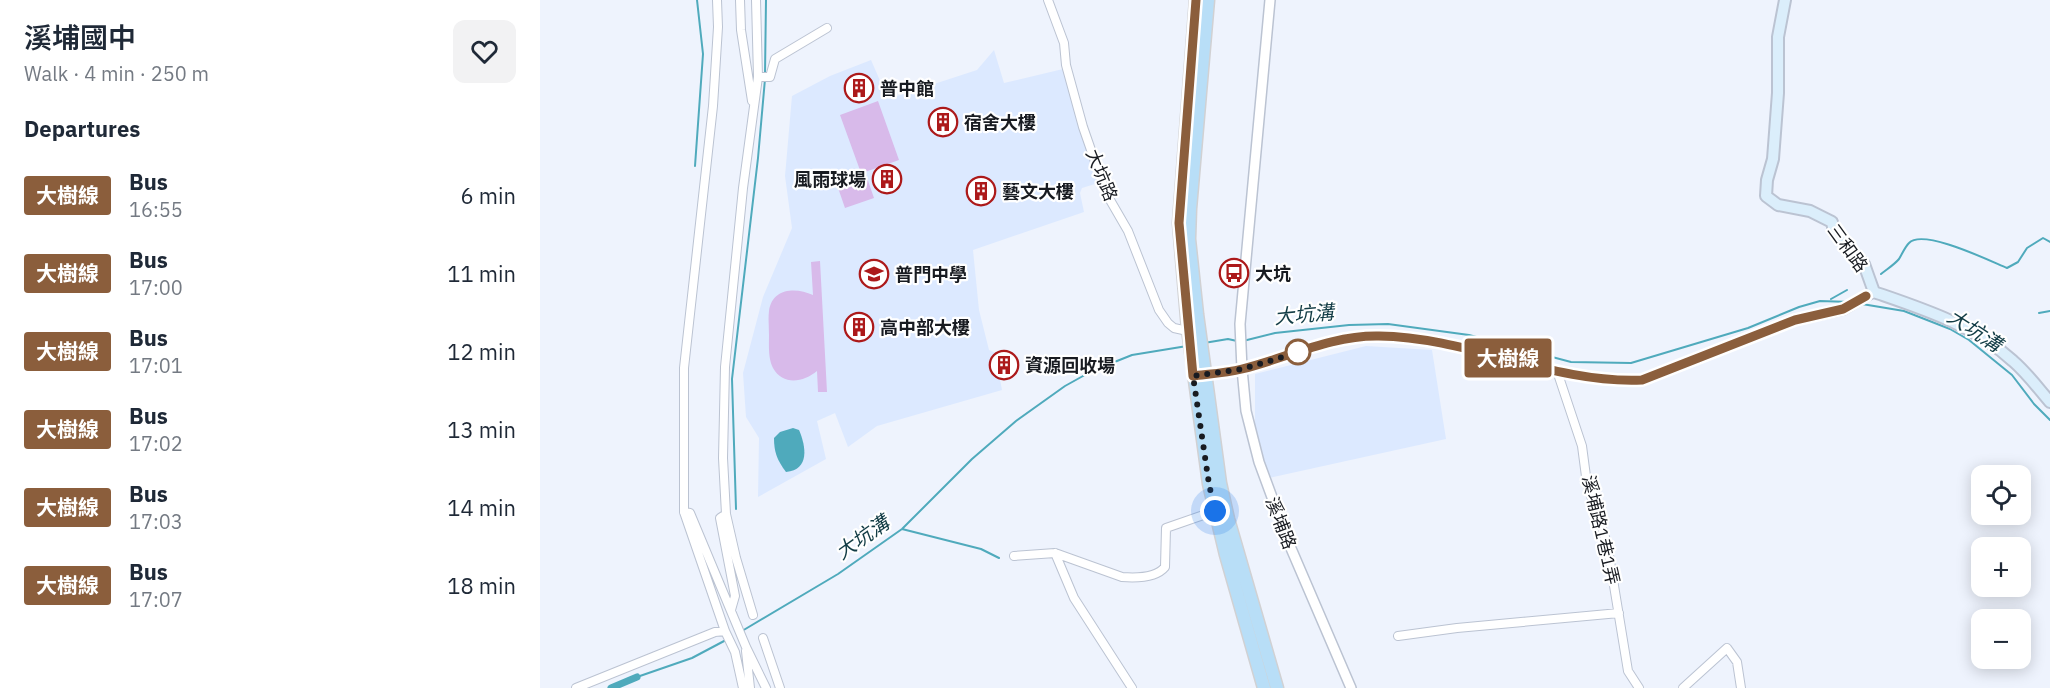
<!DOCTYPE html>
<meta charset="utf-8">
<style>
body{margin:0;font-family:"IBM Plex Sans","Noto Sans TC",sans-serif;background:#f2f2f3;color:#1f2937;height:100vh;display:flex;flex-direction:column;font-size:22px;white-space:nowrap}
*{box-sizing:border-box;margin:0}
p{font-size:20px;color:#747a83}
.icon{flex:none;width:33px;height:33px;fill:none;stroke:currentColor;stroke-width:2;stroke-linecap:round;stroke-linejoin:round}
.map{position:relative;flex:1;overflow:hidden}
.details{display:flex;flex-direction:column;background:#fff;width:540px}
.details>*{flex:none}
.badge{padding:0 12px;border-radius:4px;font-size:21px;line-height:39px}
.tools{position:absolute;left:1431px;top:465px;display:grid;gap:12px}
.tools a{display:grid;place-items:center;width:60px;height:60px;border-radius:12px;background:#fff;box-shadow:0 3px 15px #0003;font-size:30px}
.you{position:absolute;width:30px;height:30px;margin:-15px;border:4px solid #fff;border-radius:50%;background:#1a73e8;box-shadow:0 0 0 9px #1a73e833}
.map>.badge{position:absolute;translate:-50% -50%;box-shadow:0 0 0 3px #fff}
h2{padding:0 24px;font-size:22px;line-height:54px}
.round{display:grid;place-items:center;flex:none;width:63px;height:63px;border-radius:12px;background:#f2f2f3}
.summary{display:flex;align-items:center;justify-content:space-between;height:102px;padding:0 24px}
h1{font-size:28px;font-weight:600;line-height:45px}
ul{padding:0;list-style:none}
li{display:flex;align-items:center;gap:18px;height:78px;padding:0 24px}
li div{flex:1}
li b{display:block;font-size:22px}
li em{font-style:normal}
li .badge{min-width:66px;font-weight:700;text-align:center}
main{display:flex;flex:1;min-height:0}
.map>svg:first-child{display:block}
</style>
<main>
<section class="details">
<div class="summary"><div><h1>溪埔國中</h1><p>Walk · 4 min · 250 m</p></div><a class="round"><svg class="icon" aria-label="heart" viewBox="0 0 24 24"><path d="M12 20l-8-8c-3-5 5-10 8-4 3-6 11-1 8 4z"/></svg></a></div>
<h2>Departures</h2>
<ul>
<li><span class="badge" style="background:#8b5e3c;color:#fff">大樹線</span><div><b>Bus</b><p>16:55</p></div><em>6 min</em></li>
<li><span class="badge" style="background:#8b5e3c;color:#fff">大樹線</span><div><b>Bus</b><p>17:00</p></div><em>11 min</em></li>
<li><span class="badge" style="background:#8b5e3c;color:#fff">大樹線</span><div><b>Bus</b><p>17:01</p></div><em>12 min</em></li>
<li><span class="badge" style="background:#8b5e3c;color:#fff">大樹線</span><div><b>Bus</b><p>17:02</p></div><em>13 min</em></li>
<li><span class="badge" style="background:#8b5e3c;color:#fff">大樹線</span><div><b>Bus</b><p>17:03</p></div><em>14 min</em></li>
<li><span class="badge" style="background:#8b5e3c;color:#fff">大樹線</span><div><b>Bus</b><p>17:07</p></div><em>18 min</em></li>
</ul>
</section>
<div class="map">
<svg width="1510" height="688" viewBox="0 0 1510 688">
<rect width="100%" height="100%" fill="#eef3fd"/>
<path fill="#dce9ff" d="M454 50 464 83 523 69 558 183 542 188 540 193 544 212 433 250 439 310 449 350 472 360 477 372 459 374 462 390 337 426 308 447 295 413 277 421 286 459 218 497 219 438 206 417 203 373 223 297 252 228 245 176 252 96 290 76 331 60 348 99 437 70Z
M826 346 892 350 906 439 729 478 715 424V374Z"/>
<path fill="#d8baea" d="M338 101 359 160 325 172 334 198 305 208 296 182 321 173 300 115Z
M280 261 287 392H278L277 371C264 382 243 386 233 368 228 358 229 345 229 335 229 327 228 319 229 311 232 288 256 287 273 295L271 262Z"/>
<path fill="#4faabc" d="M253 428 259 430C266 446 270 470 246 472 237 460 234 452 234 438L240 432Z"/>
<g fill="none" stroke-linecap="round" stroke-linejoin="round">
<path stroke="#4faabc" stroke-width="2" d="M225 74 226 0
M155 166 163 54 157 0
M1341 274C1347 269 1354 265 1359 259 1362 254 1365 247 1369 243 1383 228 1450 261 1467 268L1478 262 1487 248 1503 238 1510 242
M1291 299 1307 290
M1322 304 1364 311 1410 329 1429 340 1472 375 1494 404 1510 420
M1499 313 1510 311
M703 341 735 333 809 325 848 324 929 335 1031 362 1091 363 1208 328 1259 307 1280 301 1311 302
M664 343 688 339 697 341
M196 509 192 379 218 158 225 79
M362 529 441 549 459 558
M202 631 298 574 362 529 432 459 476 421 525 386 552 371 592 355 647 346
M97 677 152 658 186 640"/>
<path stroke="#4faabc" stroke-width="7" d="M71 688 97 677"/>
<g stroke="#bbc3d2" stroke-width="10">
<path id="minor" d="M177 0 178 27 173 106 144 368V512L185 631 195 652 203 688
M200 0 201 30 212 101
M508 0 524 43 526 65 543 127 566 193 588 231 619 310 628 323 634 328 643 330 652 329
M218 77H230L235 59 287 28
M1017 371 1042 446 1047 484 1067 543 1088 671 1099 688
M144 512 150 513 206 647 226 688
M186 514 180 518 195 596 191 610
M515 553 534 598 592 688
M474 556 515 553 582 577C595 578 616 578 625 567L626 528 675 511
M213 615 196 558 186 514 183 458 185 367 203 188 218 77 216 0
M858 636 917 628 1079 613
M223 638 240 688
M206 651 210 688
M36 688 175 632 185 631
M1143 688 1187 648 1197 662 1201 688"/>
</g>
<g stroke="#bbc3d2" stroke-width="12">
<path id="tertiary" d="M730 0 700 324 702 369 706 411 719 462 750 546 811 688
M661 375C674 373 688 372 701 369 747 359 791 335 838 336 928 336 1012 384 1102 380L1255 320 1303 310 1334 292"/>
</g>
<g stroke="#bbc3d2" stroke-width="14">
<path id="secondary" d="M1245 0 1238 37V93L1233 159 1227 180 1226 196 1238 205 1270 211 1292 222 1294 232 1324 264 1334 292C1383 309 1434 325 1473 361 1487 373 1498 388 1510 402"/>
</g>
<g stroke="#d1d1d3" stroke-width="15">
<path id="primary" d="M656 0 639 223 648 329 669 484 686 555 724 688
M668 0 650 209 649 239 657 314 680 483 688 519 737 688"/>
</g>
<use href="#minor" stroke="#fff" stroke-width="8"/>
<use href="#tertiary" stroke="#fff" stroke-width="9"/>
<use href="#secondary" stroke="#dbeefb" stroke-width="10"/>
<use href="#primary" stroke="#b8def7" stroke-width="12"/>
</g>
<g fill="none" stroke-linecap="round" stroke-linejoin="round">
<g stroke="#fff" stroke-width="14">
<path id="line" d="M656 0 639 223 653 376C669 374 686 373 702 369 747 358 791 335 839 336 928 337 1013 384 1102 380L1255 320 1303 309 1326 296"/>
</g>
<use href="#line" stroke="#8b5e3c" stroke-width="9"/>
<path stroke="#181b21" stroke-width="6" stroke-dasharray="0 10.8" d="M675 511 669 484 653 376 702 369 760 352H758"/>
</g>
<defs>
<g id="building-ring" transform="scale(1.5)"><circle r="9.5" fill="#fff" stroke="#ac191a" stroke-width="1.5"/><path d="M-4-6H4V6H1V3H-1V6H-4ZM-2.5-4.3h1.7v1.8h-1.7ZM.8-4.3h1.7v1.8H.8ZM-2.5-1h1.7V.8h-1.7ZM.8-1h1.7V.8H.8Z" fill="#ac191a"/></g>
<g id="bus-ring" transform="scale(1.5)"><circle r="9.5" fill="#fff" stroke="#ac191a" stroke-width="1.5"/><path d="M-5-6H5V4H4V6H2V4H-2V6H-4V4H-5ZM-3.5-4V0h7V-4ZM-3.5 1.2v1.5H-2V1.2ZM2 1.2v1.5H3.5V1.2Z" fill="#ac191a"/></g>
<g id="school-ring" transform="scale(1.5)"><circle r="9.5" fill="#fff" stroke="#ac191a" stroke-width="1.5"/><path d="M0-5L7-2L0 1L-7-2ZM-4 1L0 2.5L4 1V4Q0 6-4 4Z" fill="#ac191a"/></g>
</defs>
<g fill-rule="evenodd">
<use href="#building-ring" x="319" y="88"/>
<use href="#building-ring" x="403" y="122"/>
<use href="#building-ring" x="347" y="179"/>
<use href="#building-ring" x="441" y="191"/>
<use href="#bus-ring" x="694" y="273"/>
<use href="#school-ring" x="334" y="274"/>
<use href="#building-ring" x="319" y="327"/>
<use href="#building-ring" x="464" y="365"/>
</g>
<circle fill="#fff" stroke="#8b5e3c" stroke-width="3" cx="758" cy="352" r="12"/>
<g text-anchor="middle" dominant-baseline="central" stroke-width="4.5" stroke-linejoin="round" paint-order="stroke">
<g font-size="18" font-weight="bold" fill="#181b21" stroke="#fff" text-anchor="start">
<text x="340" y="88">普中館</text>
<text x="424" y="122">宿舍大樓</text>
<text x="326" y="179" text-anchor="end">風雨球場</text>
<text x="462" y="191">藝文大樓</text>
<text x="715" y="273">大坑</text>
<text x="355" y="274">普門中學</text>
<text x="340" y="327">高中部大樓</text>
<text x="485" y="365">資源回收場</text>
</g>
<g font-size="18" fill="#181b21" stroke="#fff">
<text transform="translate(562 175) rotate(68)">大坑路</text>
<text transform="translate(1308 248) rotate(54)">三和路</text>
<text transform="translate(741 523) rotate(69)">溪埔路</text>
<text transform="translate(1061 530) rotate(77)">溪埔路1巷1弄</text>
</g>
<g font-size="20" font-style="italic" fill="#123c45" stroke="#fff">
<text transform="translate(764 314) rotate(-5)">大坑溝</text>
<text transform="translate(1435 330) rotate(33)">大坑溝</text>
<text transform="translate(322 537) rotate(-35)">大坑溝</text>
</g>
</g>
</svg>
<div class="tools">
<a><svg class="icon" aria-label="locate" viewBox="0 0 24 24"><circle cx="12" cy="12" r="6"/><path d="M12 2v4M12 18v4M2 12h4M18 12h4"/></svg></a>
<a>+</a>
<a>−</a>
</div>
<div class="you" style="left:675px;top:511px"></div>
<b class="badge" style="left:968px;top:358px;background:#8b5e3c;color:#fff">大樹線</b>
</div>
</main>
